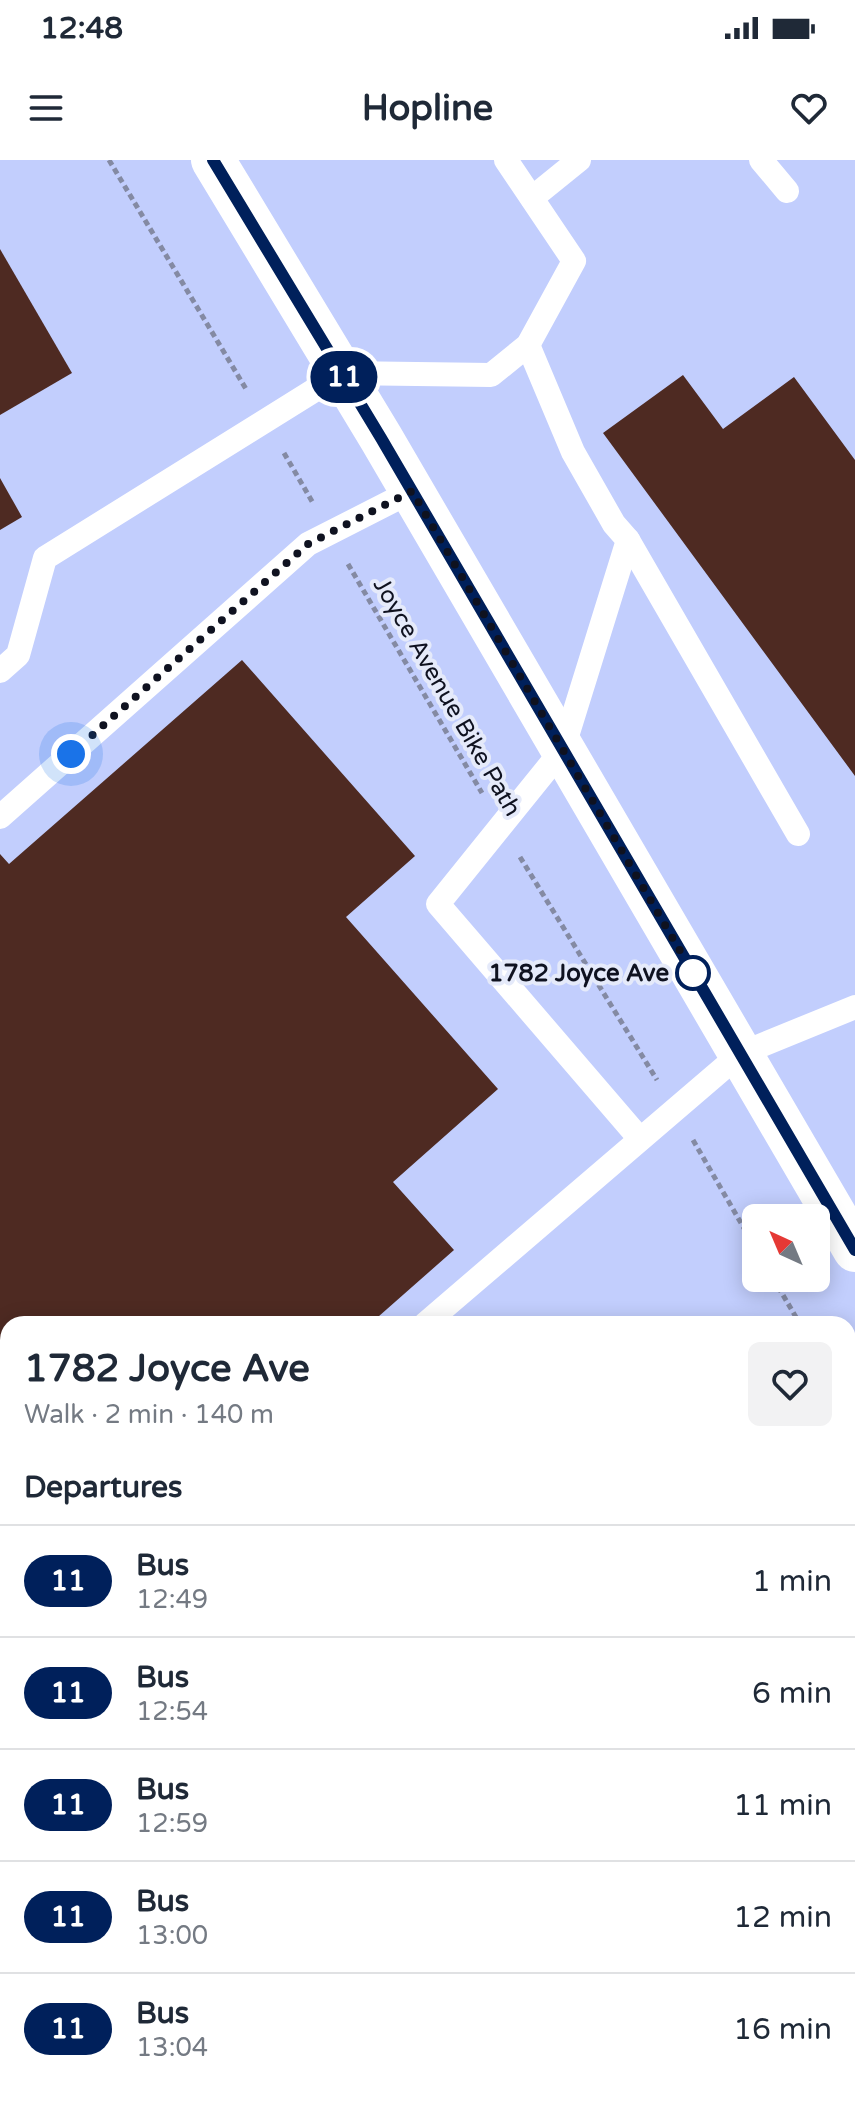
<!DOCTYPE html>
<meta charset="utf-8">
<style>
:root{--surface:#fff;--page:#f2f2f3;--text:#1f2937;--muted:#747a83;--line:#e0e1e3}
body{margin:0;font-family:"Varela Round",sans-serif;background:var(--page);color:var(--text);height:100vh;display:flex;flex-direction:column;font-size:30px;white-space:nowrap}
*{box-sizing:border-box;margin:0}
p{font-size:26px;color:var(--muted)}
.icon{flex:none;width:44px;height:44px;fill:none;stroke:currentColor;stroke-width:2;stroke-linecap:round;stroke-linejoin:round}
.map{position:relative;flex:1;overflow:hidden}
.drawer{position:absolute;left:0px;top:1156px;width:856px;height:786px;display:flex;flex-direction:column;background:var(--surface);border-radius:24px 24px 0 0;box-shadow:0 4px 20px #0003}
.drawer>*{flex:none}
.badge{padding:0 16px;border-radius:26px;font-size:28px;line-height:52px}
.needle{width:52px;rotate:316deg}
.fabs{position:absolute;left:742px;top:1044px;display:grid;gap:16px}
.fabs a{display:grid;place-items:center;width:88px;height:88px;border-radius:12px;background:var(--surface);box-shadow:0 4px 20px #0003;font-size:40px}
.you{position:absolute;width:40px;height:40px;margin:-20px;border:6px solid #fff;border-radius:50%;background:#1a73e8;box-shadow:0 0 0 12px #1a73e833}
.map>.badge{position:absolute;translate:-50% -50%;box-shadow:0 0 0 4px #fff}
h2{padding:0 24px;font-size:30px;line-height:72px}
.round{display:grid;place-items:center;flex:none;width:84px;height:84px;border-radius:12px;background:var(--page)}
.headline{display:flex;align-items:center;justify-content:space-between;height:136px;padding:0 24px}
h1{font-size:38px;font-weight:700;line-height:60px}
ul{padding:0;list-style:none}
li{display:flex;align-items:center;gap:24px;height:112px;padding:0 24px;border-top:2px solid var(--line)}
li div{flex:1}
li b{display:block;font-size:30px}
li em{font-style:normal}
li .badge{min-width:88px;font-weight:700;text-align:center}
.status{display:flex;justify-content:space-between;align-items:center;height:56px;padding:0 40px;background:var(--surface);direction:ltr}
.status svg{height:22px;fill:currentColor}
header{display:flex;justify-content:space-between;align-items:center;height:104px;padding:0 24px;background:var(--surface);font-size:36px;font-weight:700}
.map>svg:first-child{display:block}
.built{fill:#c2cefd;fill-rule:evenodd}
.green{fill:#f6a9e7}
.building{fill:#4e2a22}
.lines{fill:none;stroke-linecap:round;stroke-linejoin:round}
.path{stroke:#848aa3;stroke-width:5;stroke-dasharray:6 4;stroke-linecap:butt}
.lane{stroke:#fff;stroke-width:24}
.secondary{stroke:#fff;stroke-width:44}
.line-casing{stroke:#fff;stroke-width:18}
.line{stroke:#00205b;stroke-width:12}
.walk{stroke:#0f1220;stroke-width:8;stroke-dasharray:0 14.4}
.stop-dot{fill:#fff;stroke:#00205b;stroke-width:4}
.labels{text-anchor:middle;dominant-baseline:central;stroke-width:8;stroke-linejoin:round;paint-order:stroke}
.street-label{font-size:24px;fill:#0f1220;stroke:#e5eafa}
.stop-label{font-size:24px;font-weight:bold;fill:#0f1220;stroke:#e5eafa;text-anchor:end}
</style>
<div class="status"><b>12:48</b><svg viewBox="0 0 49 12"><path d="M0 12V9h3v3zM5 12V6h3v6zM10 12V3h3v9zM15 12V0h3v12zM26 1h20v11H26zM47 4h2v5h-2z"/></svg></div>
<header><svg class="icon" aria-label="menu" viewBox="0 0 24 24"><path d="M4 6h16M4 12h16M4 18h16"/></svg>Hopline<svg class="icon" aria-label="heart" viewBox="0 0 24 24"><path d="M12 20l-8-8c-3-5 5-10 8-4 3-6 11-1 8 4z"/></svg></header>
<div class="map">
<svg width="855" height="1941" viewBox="0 0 855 1941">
<rect width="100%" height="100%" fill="#d3dcfc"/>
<path class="built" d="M 0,0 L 855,0 L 855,1350 L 848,1356 L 848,1164 L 8,1164 L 8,1603 L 0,1610 ZM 756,1058 L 816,1058 L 816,1118 L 756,1118 Z"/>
<path class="green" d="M 855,1350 L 855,1941 L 0,1941 L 0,1610 L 8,1603 L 8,1934 L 848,1934 L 848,1356 Z"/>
<g class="building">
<path d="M 0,89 L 72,213 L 0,255 Z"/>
<path d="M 683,215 L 723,269 L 794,217 L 855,300 L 855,616 L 603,273 Z"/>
<path d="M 0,318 L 22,357 L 0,370 Z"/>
<path d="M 242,500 L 415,696 L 346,757 L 498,929 L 393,1022 L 454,1090 L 370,1164 L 297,1164 L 296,1162 L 294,1164 L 8,1164 L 8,1413 L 0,1420 L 0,694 L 9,704 Z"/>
</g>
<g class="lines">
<g class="path">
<path d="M 109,0 L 246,229"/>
<path d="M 284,293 L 313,343"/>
<path d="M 348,404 L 482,633"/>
<path d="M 520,697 L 657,920"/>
<path d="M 693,980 L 756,1089"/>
<path d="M 773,1118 L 800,1164"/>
<path d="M 848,1247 L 855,1259"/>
<path d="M 848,1483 L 855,1481"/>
<path d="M 0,1745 L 8,1738"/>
<path d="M 547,1934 L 557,1941"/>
</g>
<g class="lane">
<path d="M 761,0 L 787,31"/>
<path d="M 532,38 L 579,0"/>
<path d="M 528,185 L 573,292 L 614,364 L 628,380 L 563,589 L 438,744 L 640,979"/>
<path d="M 628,380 L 798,674"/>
<path d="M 0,511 L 18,495 L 45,398 L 342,213 L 491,215 L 528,185 L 574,101 L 506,0"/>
<path d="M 0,657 L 308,384 L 412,331"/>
<path d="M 425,1164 L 740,894 L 855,847"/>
<path d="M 0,1529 L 8,1522"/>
</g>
<path class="secondary" d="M 213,0 L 381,278 L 855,1090"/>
</g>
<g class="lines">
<defs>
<path id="line" d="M 213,0 L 381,278 L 855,1090"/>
</defs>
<use href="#line" class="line-casing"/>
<use href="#line" class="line"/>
<path class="walk" d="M 71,594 L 308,384 L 412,331 L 693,813"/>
</g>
<circle class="stop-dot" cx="693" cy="813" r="16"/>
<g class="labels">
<g class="street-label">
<text transform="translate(447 537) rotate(60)">Joyce Avenue Bike Path</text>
</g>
<g class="stop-label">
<text x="669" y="813">1782 Joyce Ave</text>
</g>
</g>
</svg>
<div class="fabs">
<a><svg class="needle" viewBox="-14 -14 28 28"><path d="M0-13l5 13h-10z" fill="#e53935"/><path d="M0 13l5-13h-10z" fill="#747a83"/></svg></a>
</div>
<div class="you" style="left:71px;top:594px"></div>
<b class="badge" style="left:344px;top:217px;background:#00205b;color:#fff">11</b>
<section class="drawer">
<div class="headline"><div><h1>1782 Joyce Ave</h1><p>Walk · 2 min · 140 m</p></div><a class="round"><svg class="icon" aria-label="heart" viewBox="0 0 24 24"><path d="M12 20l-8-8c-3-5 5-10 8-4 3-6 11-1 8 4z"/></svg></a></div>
<h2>Departures</h2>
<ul>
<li><span class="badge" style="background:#00205b;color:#fff">11</span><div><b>Bus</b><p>12:49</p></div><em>1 min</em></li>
<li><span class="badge" style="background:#00205b;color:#fff">11</span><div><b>Bus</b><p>12:54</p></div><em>6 min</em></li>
<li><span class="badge" style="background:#00205b;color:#fff">11</span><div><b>Bus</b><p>12:59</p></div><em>11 min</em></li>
<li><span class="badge" style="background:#00205b;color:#fff">11</span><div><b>Bus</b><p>13:00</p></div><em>12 min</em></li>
<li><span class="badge" style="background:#00205b;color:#fff">11</span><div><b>Bus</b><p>13:04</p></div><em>16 min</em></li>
</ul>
</section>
</div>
